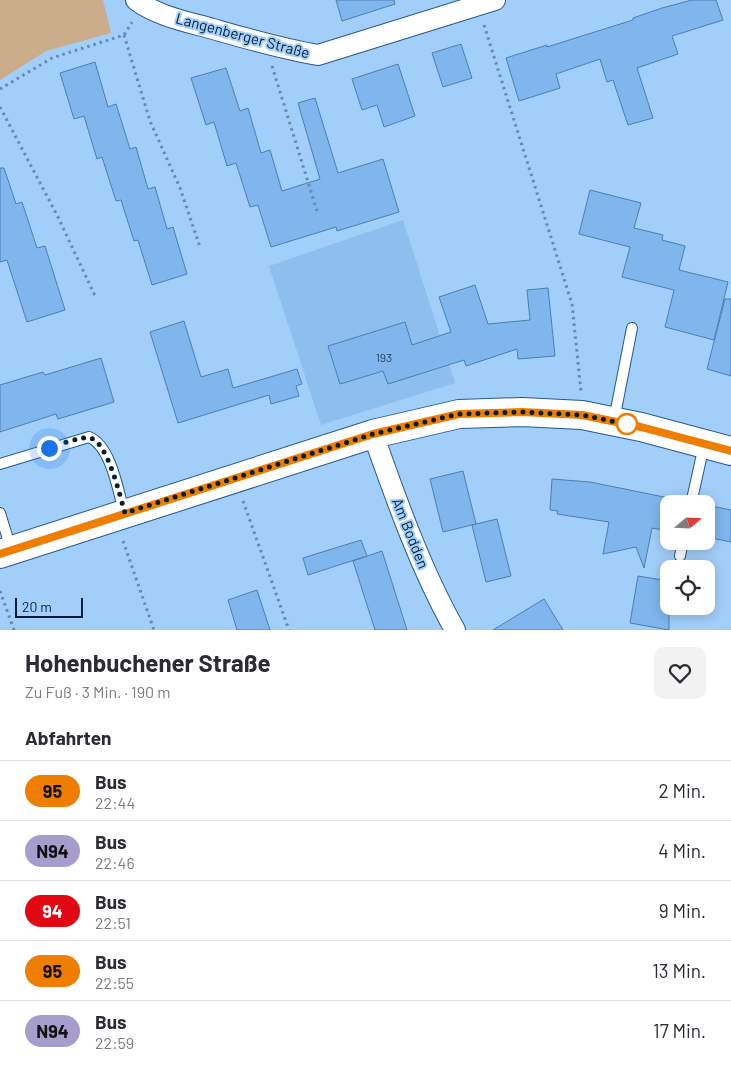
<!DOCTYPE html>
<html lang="de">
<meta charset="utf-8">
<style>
:root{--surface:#fff;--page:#f2f2f3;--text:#2b2b33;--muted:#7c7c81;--line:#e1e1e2}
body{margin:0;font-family:Barlow,sans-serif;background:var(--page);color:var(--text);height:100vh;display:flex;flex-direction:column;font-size:19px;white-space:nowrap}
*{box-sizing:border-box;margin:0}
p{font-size:16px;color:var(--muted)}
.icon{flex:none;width:28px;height:28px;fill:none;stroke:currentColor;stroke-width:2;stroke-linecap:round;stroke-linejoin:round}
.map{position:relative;height:630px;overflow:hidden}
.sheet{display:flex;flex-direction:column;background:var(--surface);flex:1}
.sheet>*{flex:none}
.badge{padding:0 10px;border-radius:16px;font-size:18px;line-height:32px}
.needle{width:32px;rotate:71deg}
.tools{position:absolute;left:660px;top:495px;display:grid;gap:10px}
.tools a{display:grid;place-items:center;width:55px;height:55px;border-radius:10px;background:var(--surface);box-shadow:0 2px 12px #0003;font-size:25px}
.scale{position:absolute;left:15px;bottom:12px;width:68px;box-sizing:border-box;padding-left:5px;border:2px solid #071e32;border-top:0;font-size:14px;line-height:18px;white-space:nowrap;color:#071e32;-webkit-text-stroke:4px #a2cefa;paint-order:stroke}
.you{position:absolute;width:25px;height:25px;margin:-12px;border:4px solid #fff;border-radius:50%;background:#1a73e8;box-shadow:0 0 0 8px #1a73e833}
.map>.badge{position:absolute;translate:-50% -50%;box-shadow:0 0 0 2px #fff}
h2{padding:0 25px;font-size:19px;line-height:45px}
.round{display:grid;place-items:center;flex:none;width:52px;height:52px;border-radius:10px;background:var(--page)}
.head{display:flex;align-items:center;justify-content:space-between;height:85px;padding:0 25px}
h1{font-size:24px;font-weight:700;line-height:38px}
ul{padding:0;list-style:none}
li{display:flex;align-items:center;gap:15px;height:60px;padding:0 25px;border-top:1px solid var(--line)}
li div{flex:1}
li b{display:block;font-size:19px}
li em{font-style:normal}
li .badge{min-width:55px;font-weight:700;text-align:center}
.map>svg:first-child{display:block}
.built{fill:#8ebeed}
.green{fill:#cbad8b}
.building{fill:#7fb6ed;stroke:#4a7fb3}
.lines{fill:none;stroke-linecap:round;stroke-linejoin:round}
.service-casing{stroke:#255a8b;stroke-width:12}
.minor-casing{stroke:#255a8b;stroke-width:22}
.secondary-casing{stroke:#255a8b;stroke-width:30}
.path{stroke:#668aad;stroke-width:3;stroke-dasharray:2.5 4;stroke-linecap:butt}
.service{stroke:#fff;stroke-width:10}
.minor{stroke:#fff;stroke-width:20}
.secondary{stroke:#fff;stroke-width:28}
.line-casing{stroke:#fff;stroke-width:11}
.line{stroke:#ef7d00;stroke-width:8}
.walk{stroke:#071e32;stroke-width:5;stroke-dasharray:0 9}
.stop-dot{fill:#fff;stroke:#ef7d00;stroke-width:2.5}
.labels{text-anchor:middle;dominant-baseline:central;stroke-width:4;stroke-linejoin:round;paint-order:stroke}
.number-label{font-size:12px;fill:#254461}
.street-label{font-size:15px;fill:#071e32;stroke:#a2cefa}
</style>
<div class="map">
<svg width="731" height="630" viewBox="0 0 731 630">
<rect width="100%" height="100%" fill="#a2cefa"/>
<path class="built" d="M 403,220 L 455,383 L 321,425 L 269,266 Z"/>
<path class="green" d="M 0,0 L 103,0 L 111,33 L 46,51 L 0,80 Z"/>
<g class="building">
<path d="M 336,0 L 394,0 L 395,4 L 342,21 Z"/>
<path d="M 692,0 L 716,0 L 723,20 L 672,36 L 678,54 L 637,68 L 653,118 L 628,125 L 613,80 L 607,82 L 600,59 L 556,74 L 560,88 L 519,101 L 506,58 L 547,45 L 547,47 L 633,20 L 633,18 L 662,8 Z"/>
<path d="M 461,44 L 472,78 L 443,87 L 432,53 Z"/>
<path d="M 95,62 L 108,107 L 116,104 L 130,149 L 136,147 L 148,189 L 155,187 L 167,229 L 173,227 L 187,274 L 152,285 L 138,240 L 134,241 L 121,200 L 116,201 L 102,157 L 97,159 L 84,116 L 74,119 L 60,73 Z"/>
<path d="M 398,64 L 415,116 L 384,127 L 377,105 L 362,110 L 352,79 Z"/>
<path d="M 226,68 L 240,111 L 248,108 L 261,153 L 270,150 L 282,191 L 320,179 L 298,103 L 315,98 L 338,173 L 383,159 L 399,212 L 337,231 L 336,227 L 271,247 L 258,205 L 250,207 L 236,163 L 227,166 L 214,122 L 206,125 L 191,78 Z"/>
<path d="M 0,168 L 4,168 L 16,204 L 22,202 L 37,248 L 45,246 L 65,310 L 27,322 L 7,260 L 0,262 Z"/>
<path d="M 590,190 L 641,203 L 634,228 L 663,235 L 662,240 L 685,246 L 679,270 L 728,282 L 714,340 L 665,327 L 674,290 L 622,277 L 630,247 L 579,234 Z"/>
<path d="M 475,285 L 488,324 L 530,320 L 527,290 L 548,288 L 555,356 L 518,359 L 517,349 L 466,366 L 464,360 L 388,384 L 383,371 L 340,384 L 328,346 L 405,322 L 412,345 L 451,332 L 439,297 Z"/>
<path d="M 725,299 L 731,299 L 731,376 L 707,369 Z"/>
<path d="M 184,321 L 201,377 L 228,369 L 233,388 L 297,369 L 302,384 L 296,386 L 299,396 L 271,404 L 269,395 L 178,423 L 150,332 Z"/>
<path d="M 101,358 L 114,402 L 58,419 L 56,414 L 0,432 L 0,385 L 43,372 L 45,375 Z"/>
<path d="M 463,471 L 476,524 L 443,532 L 430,479 Z"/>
<path d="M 552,479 L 590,482 L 669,498 L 669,531 L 652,528 L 644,568 L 636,547 L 603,554 L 609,522 L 557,514 L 558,511 L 550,510 Z"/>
<path d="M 706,505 L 731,510 L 731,542 L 706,537 Z"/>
<path d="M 497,519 L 511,576 L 486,582 L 472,525 Z"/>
<path d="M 361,540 L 367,556 L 308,575 L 303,558 Z"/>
<path d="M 382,551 L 407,630 L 375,630 L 353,561 Z"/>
<path d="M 638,576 L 669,581 L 669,630 L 630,623 Z"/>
<path d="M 257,590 L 270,630 L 237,630 L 228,600 Z"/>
<path d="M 544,599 L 563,630 L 493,630 Z"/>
</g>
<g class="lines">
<defs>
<g id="service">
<path d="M 614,420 L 632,328"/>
<path d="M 0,464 L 89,437 C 111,446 118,490 124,512"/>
<path d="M 691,504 L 704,445"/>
<path d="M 0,513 L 11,549"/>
<path d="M 680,556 L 683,541"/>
</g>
<g id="minor">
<path d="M 136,0 C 157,16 188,22 213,29 C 248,39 282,49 318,55 L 495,0"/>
<path d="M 373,434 C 396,499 421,570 455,630"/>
</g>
<path id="secondary" d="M 0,554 L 373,434 L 459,414 L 522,412 L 582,415 L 641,427 L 731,451"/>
</defs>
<use href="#service" class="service-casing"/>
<use href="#minor" class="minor-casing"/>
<use href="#secondary" class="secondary-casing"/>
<g class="path">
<path d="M 484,25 L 572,304 L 581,392"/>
<path d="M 124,35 L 150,121 L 180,188 L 200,247"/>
<path d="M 272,66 L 317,211"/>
<path d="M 0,89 L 52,58 L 124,35 L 132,22"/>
<path d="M 0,107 L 58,217 L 96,298"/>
<path d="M 243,501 L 289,630"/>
<path d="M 123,541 L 154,630"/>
<path d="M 0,591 L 14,630"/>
</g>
<use href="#service" class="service"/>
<use href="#minor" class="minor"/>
<use href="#secondary" class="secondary"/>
</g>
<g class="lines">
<defs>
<path id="line" d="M 0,554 L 373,434 L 459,414 L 522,412 L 582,415 L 641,427 L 731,451"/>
</defs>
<use href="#line" class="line-casing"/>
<use href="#line" class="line"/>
<path class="walk" d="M 49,448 C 58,445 81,436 90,438 C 108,442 120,497 125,513 L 373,434 L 459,414 L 522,412 L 582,415 L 631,425 L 627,424"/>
</g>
<circle class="stop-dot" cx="627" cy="424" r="10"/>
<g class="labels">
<g class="number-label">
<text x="384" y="357">193</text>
</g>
<g class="street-label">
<text transform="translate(243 35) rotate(15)">Langenberger Straße</text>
<text transform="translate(411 533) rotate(68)">Am Bodden</text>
</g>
</g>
</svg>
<div class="tools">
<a><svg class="needle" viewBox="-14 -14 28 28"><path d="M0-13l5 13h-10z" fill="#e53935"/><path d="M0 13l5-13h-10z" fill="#7c7c81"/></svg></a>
<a><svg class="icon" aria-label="locate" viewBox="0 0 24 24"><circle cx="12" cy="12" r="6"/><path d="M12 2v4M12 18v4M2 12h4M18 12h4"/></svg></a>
</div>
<div class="scale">20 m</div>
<div class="you" style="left:49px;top:448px"></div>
</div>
<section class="sheet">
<div class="head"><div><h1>Hohenbuchener Straße</h1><p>Zu Fuß · 3 Min. · 190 m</p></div><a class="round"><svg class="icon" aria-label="heart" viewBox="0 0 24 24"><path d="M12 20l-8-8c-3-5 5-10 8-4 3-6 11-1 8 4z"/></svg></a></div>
<h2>Abfahrten</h2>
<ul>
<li><span class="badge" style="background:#ef7d00;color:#111">95</span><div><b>Bus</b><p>22:44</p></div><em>2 Min.</em></li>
<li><span class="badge" style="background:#a69dcd;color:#111">N94</span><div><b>Bus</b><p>22:46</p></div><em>4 Min.</em></li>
<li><span class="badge" style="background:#e30613;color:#fff">94</span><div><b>Bus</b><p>22:51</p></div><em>9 Min.</em></li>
<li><span class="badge" style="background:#ef7d00;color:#111">95</span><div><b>Bus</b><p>22:55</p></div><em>13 Min.</em></li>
<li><span class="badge" style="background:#a69dcd;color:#111">N94</span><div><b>Bus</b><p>22:59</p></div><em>17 Min.</em></li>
</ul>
</section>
